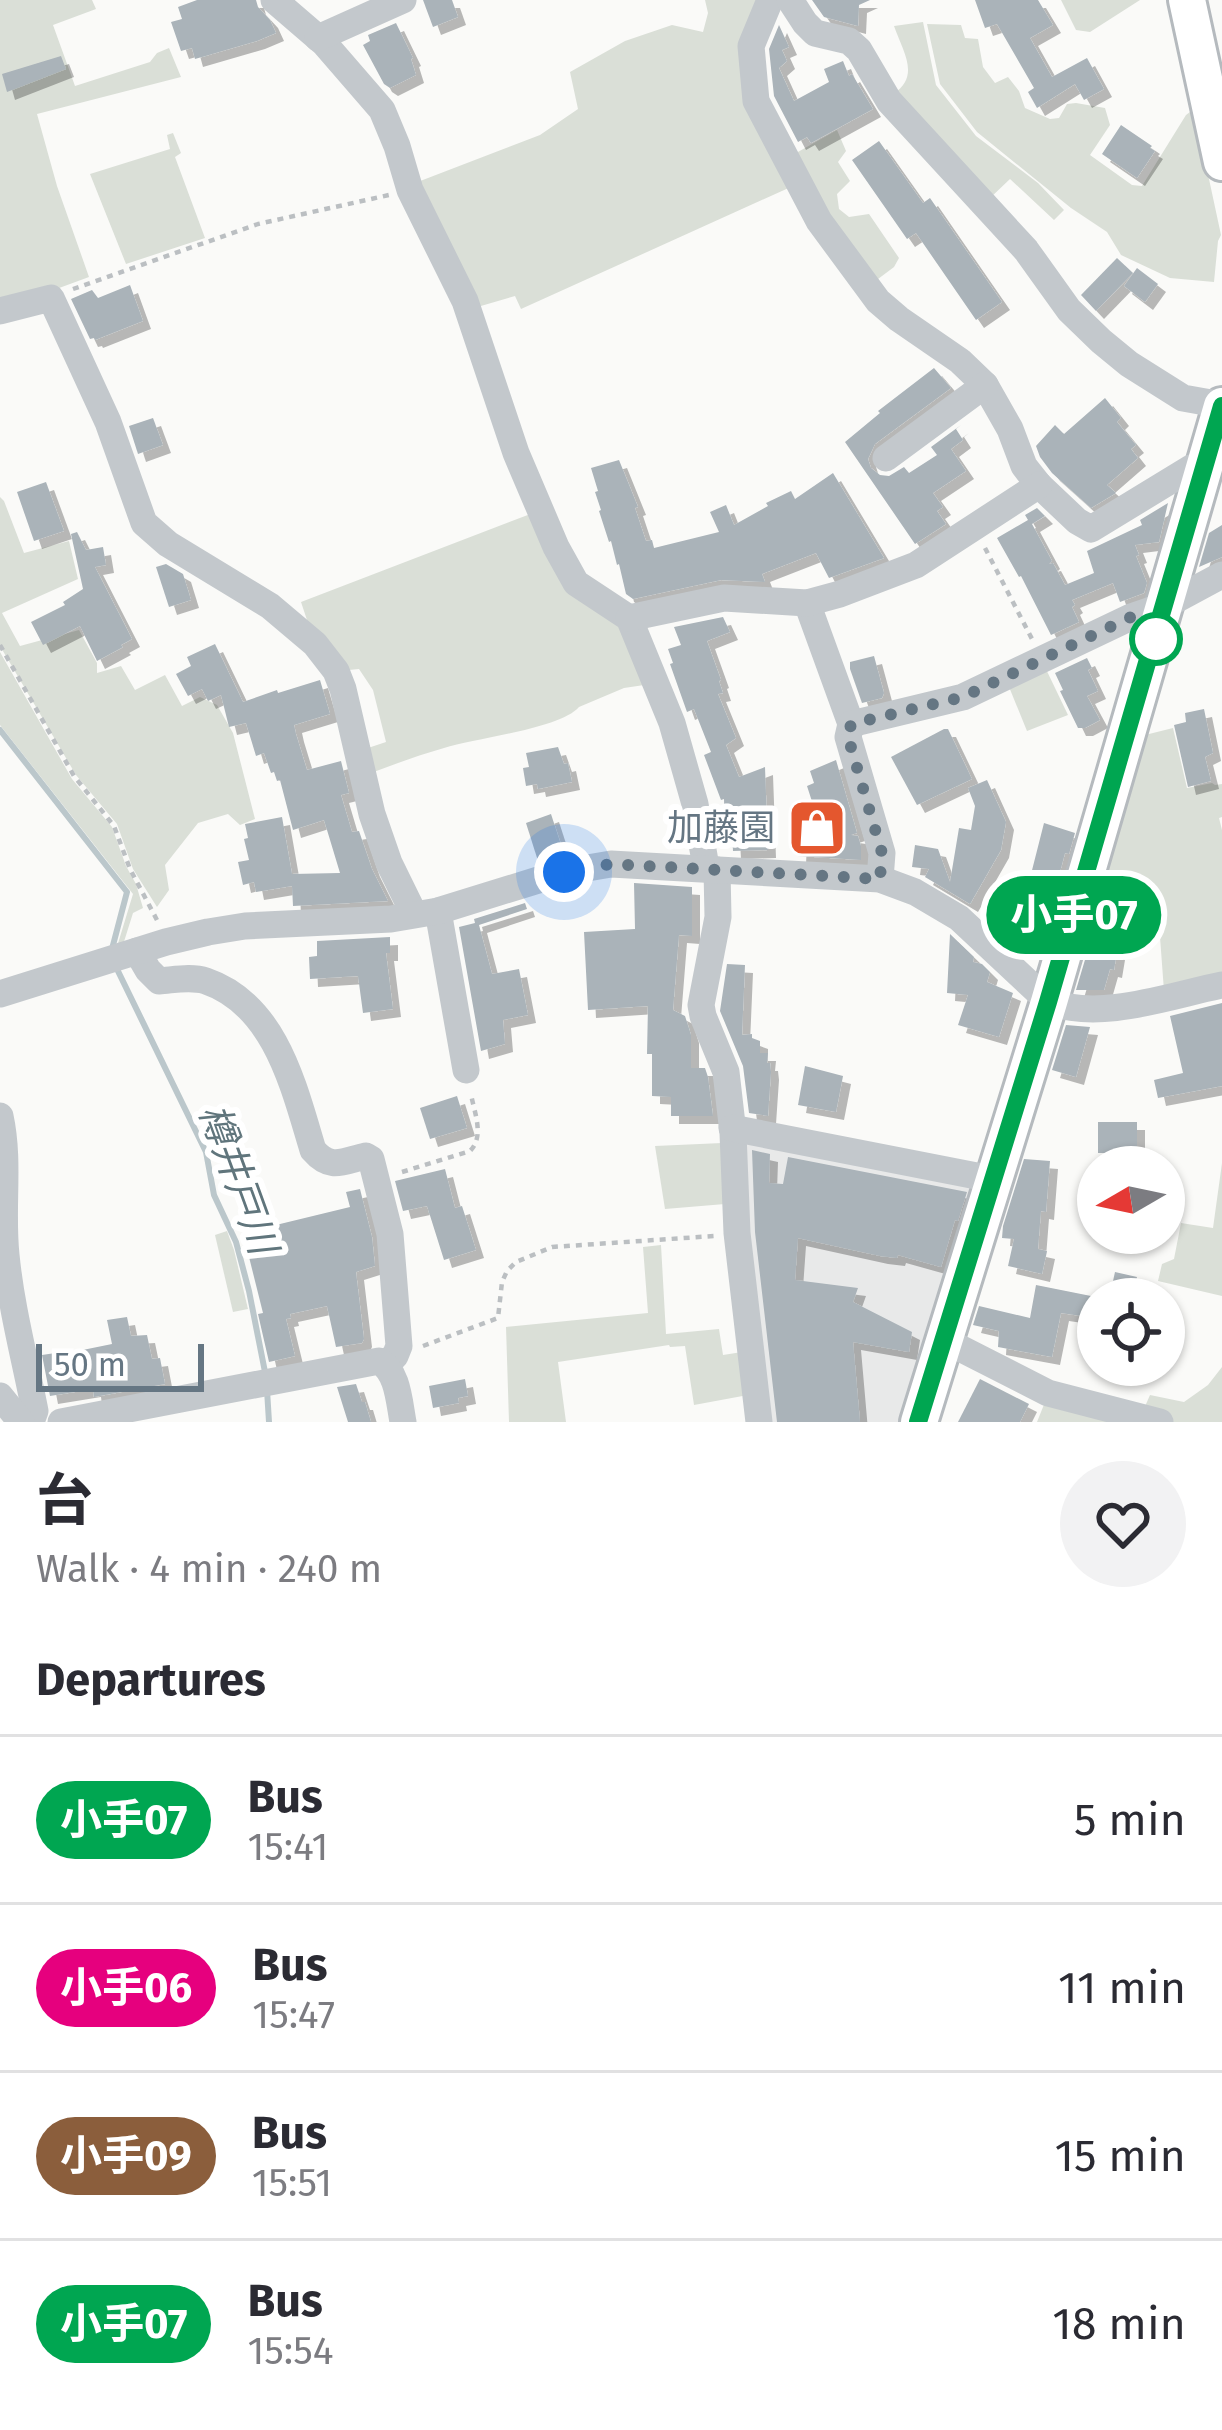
<!DOCTYPE html>
<meta charset="utf-8">
<style>
:root{--surface:#fff;--page:#f2f2f3;--text:#2b2b33;--muted:#7c7c81;--line:#e1e1e2}
body{margin:0;font-family:"Fira Sans","Noto Sans JP",sans-serif;background:var(--page);color:var(--text);height:100vh;display:flex;flex-direction:column;font-size:45px;white-space:nowrap}
*{box-sizing:border-box;margin:0}
p{font-size:39px;color:var(--muted)}
.icon{flex:none;width:66px;height:66px;fill:none;stroke:currentColor;stroke-width:2;stroke-linecap:round;stroke-linejoin:round}
.map{position:relative;height:1422px;overflow:hidden}
.sheet{display:flex;flex-direction:column;background:var(--surface);flex:1}
.sheet>*{flex:none}
.badge{padding:0 24px;border-radius:39px;font-size:42px;line-height:78px}
.needle{width:78px;rotate:261deg}
.tools{position:absolute;left:1077px;top:1146px;display:grid;gap:24px}
.tools a{display:grid;place-items:center;width:108px;height:108px;border-radius:50%;background:var(--surface);box-shadow:0 3px 9px #0004;font-size:60px}
.scale{position:absolute;left:36px;bottom:30px;width:168px;box-sizing:border-box;padding-left:12px;border:6px solid #657683;border-top:0;font-size:33px;line-height:42px;white-space:nowrap;color:#657683;-webkit-text-stroke:9px #fff;paint-order:stroke}
.you{position:absolute;width:60px;height:60px;margin:-30px;border:9px solid #fff;border-radius:50%;background:#1a73e8;box-shadow:0 0 0 18px #1a73e833}
.map>.badge{position:absolute;translate:-50% -50%;box-shadow:0 0 0 6px #fff}
h2{padding:0 36px;font-size:45px;line-height:108px}
.round{display:grid;place-items:center;flex:none;width:126px;height:126px;border-radius:63px;background:var(--page)}
.summary{display:flex;align-items:center;justify-content:space-between;height:204px;padding:0 36px}
h1{font-size:57px;font-weight:700;line-height:90px}
ul{padding:0;list-style:none}
li{display:flex;align-items:center;gap:36px;height:168px;padding:0 36px;border-top:3px solid var(--line)}
li div{flex:1}
li b{display:block;font-size:45px}
li em{font-style:normal}
li .badge{min-width:132px;font-weight:700;text-align:center}
.map>svg:first-child{display:block}
.built{fill:#e8e9e9}
.green{fill:#dadfd7}
.lines{fill:none;stroke-linecap:round;stroke-linejoin:round}
.stream{stroke:#bbc7cb;stroke-width:6}
.building{fill:#aab3b9;filter:url(#shadow)}
.major-casing{stroke:#b5babe;stroke-width:42}
.path{stroke:#bbbfc2;stroke-width:4.5;stroke-dasharray:6 6;stroke-linecap:butt}
.minor{stroke:#c3c8cc;stroke-width:27}
.major{stroke:#fff;stroke-width:36}
.line-casing{stroke:#fff;stroke-width:27}
.line{stroke:#00a651;stroke-width:18}
.walk{stroke:#657683;stroke-width:12;stroke-dasharray:0 21.6}
.stop-dot{fill:#fff;stroke:#00a651;stroke-width:6}
.labels{text-anchor:middle;dominant-baseline:central;stroke-width:12;stroke-linejoin:round;paint-order:stroke}
.poi-label{font-size:36px;fill:#657683;stroke:#fff;text-anchor:end}
.water-label{font-size:39px;font-style:italic;fill:#60757c;stroke:#fff}
</style>
<div class="map">
<svg width="1222" height="1422" viewBox="0 0 1222 1422">
<defs>
<filter id="shadow"><feDropShadow dx="8" dy="8" stdDeviation="0" flood-color="#0004"/></filter>
</defs>
<rect width="100%" height="100%" fill="#fafaf8"/>
<path class="built" d="M 742,1133 L 975,1187 L 903,1422 L 764,1422 Z"/>
<g class="green">
<path d="M 0,0 L 92,0 L 96,9 L 53,25 L 75,86 L 150,62 L 157,53 L 169,48 L 181,77 L 37,114 L 57,186 L 89,277 L 51,291 L 0,304 Z"/>
<path d="M 705,0 L 762,0 L 746,53 L 793,186 L 521,309 L 515,296 L 474,308 L 415,183 L 540,135 L 578,109 L 570,72 L 625,41 L 672,25 L 703,32 L 708,13 Z"/>
<path d="M 1061,0 L 1140,0 L 1090,32 L 1076,30 Z"/>
<path d="M 923,22 L 936,85 L 976,136 L 1038,183 L 1064,210 L 1054,220 L 1010,179 L 989,199 L 893,94 C 921,76 903,52 894,26 Z"/>
<path d="M 927,24 L 961,25 L 965,38 L 978,39 L 983,67 L 995,83 L 1008,77 L 1019,91 L 1025,108 L 1050,119 L 1059,118 L 1067,104 L 1076,103 L 1105,108 L 1110,125 L 1090,155 L 1132,185 L 1142,186 L 1186,115 L 1194,109 L 1221,235 L 1218,241 L 1214,282 L 1170,278 L 1121,255 L 1107,232 L 1071,208 L 977,132 L 940,84 Z"/>
<path d="M 837,130 L 846,151 L 838,162 L 850,181 L 837,194 L 839,209 L 849,217 L 869,214 L 899,258 L 894,267 L 870,285 L 789,157 Z"/>
<path d="M 173,133 L 181,153 L 175,157 L 205,238 L 126,264 L 90,174 L 170,149 L 167,135 Z"/>
<path d="M 0,497 L 4,501 L 24,553 L 69,541 L 78,579 L 2,613 L 20,646 L 79,630 L 97,663 L 97,673 L 121,666 L 135,690 L 165,675 L 182,706 L 200,697 L 217,705 L 233,733 L 255,819 L 240,825 L 228,814 L 198,823 L 165,865 L 169,890 L 157,907 L 133,869 L 117,824 L 76,775 L 0,646 Z"/>
<path d="M 533,513 L 622,621 L 651,684 L 624,688 L 579,707 C 560,729 475,738 444,748 C 419,755 395,764 371,773 L 365,749 L 386,742 L 373,690 L 359,669 L 349,670 L 309,626 L 301,602 Z"/>
<path d="M 0,652 L 72,779 L 112,827 L 126,866 L 136,884 L 143,908 L 133,913 L 122,948 L 116,950 L 133,894 L 0,725 Z"/>
<path d="M 1044,665 L 1068,715 L 1027,731 L 1007,682 Z"/>
<path d="M 1173,728 L 1187,788 L 1212,783 L 1215,785 L 1222,784 L 1222,817 L 1219,818 L 1222,830 L 1222,977 L 1164,991 L 1160,937 L 1141,880 L 1094,884 L 1145,735 Z"/>
<path d="M 722,1143 L 725,1204 L 665,1209 L 655,1146 Z"/>
<path d="M 1222,1163 L 1222,1296 L 1158,1281 L 1162,1264 L 1174,1259 L 1181,1223 L 1213,1228 Z"/>
<path d="M 227,1231 L 234,1250 L 248,1309 L 233,1312 L 215,1235 Z"/>
<path d="M 661,1245 L 666,1334 L 719,1329 L 723,1355 L 742,1352 L 748,1395 L 694,1405 L 685,1346 L 670,1347 L 669,1345 L 558,1362 L 566,1422 L 509,1422 L 506,1327 L 648,1313 L 643,1247 Z"/>
<path d="M 1222,1367 L 1222,1422 L 1037,1422 L 1047,1397 L 1143,1411 L 1150,1395 L 1184,1402 L 1208,1385 Z"/>
</g>
<g class="lines">
<g class="stream">
<path d="M 0,730 L 127,892 L 112,949"/>
<path d="M 116,967 L 206,1152 L 214,1195 L 236,1242 L 249,1291 L 266,1377"/>
<path d="M 267,1390 L 269,1422"/>
</g>
</g>
<g class="building">
<path d="M 197,0 L 256,0 L 258,7 L 270,20 L 276,33 L 257,41 L 195,59 L 192,48 L 181,51 L 171,22 L 182,19 L 178,7 Z"/>
<path d="M 423,0 L 452,0 L 458,17 L 433,27 Z"/>
<path d="M 812,0 L 870,0 L 859,5 L 858,26 L 824,17 Z"/>
<path d="M 975,0 L 1038,0 L 1053,25 L 1030,38 L 1052,77 L 1087,58 L 1104,89 L 1084,100 L 1075,84 L 1037,108 L 1028,92 L 1034,88 L 997,24 L 985,28 Z"/>
<path d="M 396,23 L 413,58 L 411,59 L 416,75 L 390,88 L 384,84 L 363,45 L 370,41 L 368,35 Z"/>
<path d="M 779,25 L 789,47 L 782,50 L 787,61 L 779,68 L 794,101 L 829,82 L 824,69 L 843,61 L 849,76 L 852,74 L 873,109 L 811,143 L 807,137 L 798,142 L 774,96 L 769,49 Z"/>
<path d="M 61,56 L 66,69 L 7,92 L 2,74 Z"/>
<path d="M 1121,125 L 1152,146 L 1150,148 L 1155,151 L 1137,178 L 1102,154 Z"/>
<path d="M 879,141 L 923,203 L 930,198 L 1002,302 L 976,320 L 916,233 L 907,239 L 852,160 Z"/>
<path d="M 1117,258 L 1133,273 L 1096,311 L 1081,295 Z"/>
<path d="M 1137,268 L 1158,284 L 1145,302 L 1124,286 Z"/>
<path d="M 130,285 L 143,321 L 95,340 L 94,338 L 90,339 L 71,299 L 92,290 L 98,298 Z"/>
<path d="M 934,368 L 951,388 L 875,444 L 868,459 L 871,468 L 880,475 L 889,476 L 904,467 L 909,473 L 937,455 L 931,447 L 961,425 L 956,429 L 963,440 L 951,449 L 966,471 L 933,493 L 943,507 L 937,511 L 946,524 L 915,544 L 845,442 L 880,413 L 878,411 Z"/>
<path d="M 1105,398 L 1121,418 L 1117,422 L 1136,445 L 1131,449 L 1138,458 L 1107,485 L 1116,493 L 1091,508 L 1052,473 L 1040,457 L 1036,446 L 1055,425 L 1064,434 Z"/>
<path d="M 153,418 L 163,445 L 138,454 L 129,426 Z"/>
<path d="M 619,460 L 638,507 L 635,508 L 646,541 L 652,540 L 654,548 L 719,532 L 710,512 L 726,505 L 734,525 L 768,506 L 766,503 L 791,491 L 795,499 L 833,473 L 884,558 L 829,578 L 816,553 L 762,574 L 765,582 L 721,580 L 633,599 L 626,594 L 619,564 L 617,565 L 611,541 L 609,542 L 599,511 L 601,510 L 595,492 L 598,491 L 591,468 Z"/>
<path d="M 46,482 L 64,531 L 34,541 L 17,492 Z"/>
<path d="M 1168,503 L 1159,542 L 1135,545 L 1139,555 L 1136,556 L 1147,583 L 1144,593 L 1120,602 L 1113,583 L 1072,600 L 1075,605 L 1072,607 L 1079,622 L 1051,635 L 1021,576 L 1019,577 L 997,538 L 1028,520 L 1025,515 L 1037,508 L 1045,516 L 1032,524 L 1052,561 L 1049,564 L 1053,563 L 1065,585 L 1094,573 L 1087,551 L 1142,525 L 1140,520 Z"/>
<path d="M 1222,525 L 1222,557 L 1199,567 L 1209,533 Z"/>
<path d="M 77,532 L 86,550 L 103,547 L 106,565 L 95,567 L 132,639 L 121,645 L 123,647 L 97,661 L 80,626 L 43,645 L 31,622 L 65,605 L 63,602 L 83,589 L 71,534 Z"/>
<path d="M 166,564 L 183,574 L 191,600 L 169,607 L 156,567 Z"/>
<path d="M 723,617 L 730,632 L 707,641 L 721,680 L 719,681 L 723,693 L 718,694 L 736,738 L 726,745 L 739,777 L 765,767 L 768,850 L 733,851 L 732,833 L 725,834 L 724,799 L 721,800 L 704,755 L 711,752 L 694,709 L 687,712 L 670,664 L 673,663 L 668,649 L 681,645 L 674,627 Z"/>
<path d="M 215,644 L 243,702 L 277,690 L 278,693 L 320,680 L 330,714 L 294,725 L 296,734 L 307,770 L 341,761 L 349,793 L 341,795 L 352,832 L 359,831 L 372,869 L 388,901 L 293,906 L 292,886 L 256,892 L 254,882 L 243,885 L 238,862 L 249,860 L 244,839 L 248,838 L 245,824 L 282,817 L 292,874 L 340,873 L 324,820 L 293,830 L 280,780 L 277,781 L 274,772 L 271,773 L 264,753 L 256,756 L 246,723 L 229,727 L 221,695 L 208,701 L 202,689 L 188,696 L 176,674 L 191,666 L 187,657 Z"/>
<path d="M 874,656 L 884,693 L 882,698 L 862,703 L 850,669 L 850,662 Z"/>
<path d="M 1087,658 L 1092,668 L 1088,670 L 1098,691 L 1087,696 L 1100,720 L 1085,728 L 1078,728 L 1060,691 L 1063,690 L 1055,673 Z"/>
<path d="M 1204,709 L 1213,753 L 1205,757 L 1211,781 L 1188,787 L 1174,725 L 1186,722 L 1185,713 Z"/>
<path d="M 944,729 L 948,729 L 972,779 L 917,805 L 891,757 Z"/>
<path d="M 558,747 L 564,764 L 568,763 L 572,782 L 538,789 L 537,784 L 526,786 L 523,768 L 529,767 L 526,753 Z"/>
<path d="M 836,760 L 857,833 L 851,835 L 858,836 L 861,846 L 861,860 L 798,856 L 800,816 L 817,817 L 807,786 L 814,783 L 810,771 Z"/>
<path d="M 987,780 L 1006,822 L 1001,850 L 970,904 L 925,877 L 929,869 L 912,867 L 915,845 L 938,849 L 950,882 L 959,828 L 971,830 L 975,806 L 968,788 Z"/>
<path d="M 551,814 L 564,854 L 538,861 L 526,823 Z"/>
<path d="M 1044,823 L 1075,833 L 1069,854 L 1065,853 L 1055,891 L 1058,891 L 1040,951 L 1017,940 L 1024,921 L 1005,914 L 1014,884 L 1028,886 Z"/>
<path d="M 634,883 L 692,887 L 692,936 L 679,935 L 673,1010 L 685,1016 L 691,1035 L 691,1068 L 705,1068 L 708,1077 L 713,1116 L 671,1116 L 671,1097 L 652,1096 L 652,1054 L 647,1054 L 648,1006 L 588,1010 L 584,932 L 635,929 Z"/>
<path d="M 1105,889 L 1130,890 L 1126,909 L 1103,909 Z"/>
<path d="M 525,903 L 527,909 L 479,925 L 492,974 L 519,969 L 528,1015 L 503,1020 L 505,1044 L 481,1051 L 459,927 L 475,923 L 474,919 Z"/>
<path d="M 950,934 L 974,957 L 973,962 L 982,964 L 990,972 L 987,982 L 1013,993 L 999,1037 L 958,1025 L 968,995 L 947,993 Z"/>
<path d="M 390,937 L 390,953 L 386,953 L 393,1009 L 363,1013 L 358,976 L 310,979 L 309,957 L 317,956 L 317,941 Z"/>
<path d="M 1090,943 L 1117,952 L 1114,970 L 1110,969 L 1104,990 L 1076,990 Z"/>
<path d="M 727,964 L 745,965 L 742,1035 L 752,1034 L 752,1038 L 760,1041 L 760,1053 L 768,1053 L 767,1063 L 770,1063 L 771,1072 L 768,1116 L 749,1113 L 743,1066 L 720,1011 Z"/>
<path d="M 1222,1003 L 1222,1086 L 1158,1098 L 1154,1080 L 1183,1073 L 1170,1016 Z"/>
<path d="M 1066,1025 L 1090,1027 L 1076,1077 L 1052,1070 Z"/>
<path d="M 805,1066 L 843,1076 L 836,1112 L 798,1105 Z"/>
<path d="M 457,1096 L 467,1128 L 430,1139 L 420,1108 Z"/>
<rect x="1098" y="1122" width="39" height="31"/>
<path d="M 752,1150 L 770,1154 L 769,1183 L 783,1184 L 788,1157 L 967,1192 L 958,1221 L 955,1220 L 941,1267 L 898,1255 L 897,1258 L 880,1256 L 798,1238 L 795,1280 L 858,1288 L 853,1302 L 912,1332 L 909,1352 L 853,1342 L 860,1422 L 777,1422 L 755,1232 Z"/>
<path d="M 1024,1159 L 1050,1161 L 1046,1212 L 1041,1211 L 1038,1249 L 1047,1251 L 1042,1274 L 1008,1266 L 1014,1239 L 1002,1238 L 1003,1226 Z"/>
<path d="M 445,1169 L 455,1208 L 462,1206 L 476,1250 L 444,1260 L 427,1206 L 403,1211 L 395,1181 Z"/>
<path d="M 360,1189 L 372,1237 L 375,1266 L 356,1272 L 364,1339 L 362,1343 L 336,1347 L 327,1306 L 290,1314 L 291,1318 L 286,1319 L 295,1356 L 269,1362 L 258,1314 L 263,1313 L 243,1233 L 350,1207 L 346,1192 Z"/>
<path d="M 1115,1272 L 1137,1277 L 1132,1299 L 1109,1299 Z"/>
<path d="M 1036,1285 L 1096,1297 L 1094,1313 L 1088,1313 L 1088,1317 L 1061,1313 L 1052,1357 L 998,1347 L 999,1331 L 973,1325 L 979,1306 L 1030,1318 Z"/>
<path d="M 127,1317 L 131,1336 L 147,1335 L 152,1359 L 160,1358 L 165,1384 L 94,1397 L 93,1389 L 50,1396 L 42,1355 L 62,1352 L 63,1354 L 112,1344 L 107,1320 Z"/>
<path d="M 465,1379 L 468,1396 L 458,1398 L 459,1403 L 433,1408 L 429,1386 Z"/>
<path d="M 980,1379 L 1029,1404 L 1020,1422 L 958,1422 Z"/>
<path d="M 356,1384 L 362,1402 L 365,1402 L 371,1422 L 348,1422 L 337,1387 Z"/>
</g>
<g class="lines">
<defs>
<g id="major">
<path d="M 1187,0 L 1222,162"/>
<path d="M 919,1422 L 1049,1002 L 1222,406"/>
</g>
</defs>
<use href="#major" class="major-casing"/>
<g class="path">
<path d="M 73,289 L 258,224 L 389,195"/>
<path d="M 985,548 L 1032,639"/>
<path d="M 0,645 L 74,776 L 114,826 L 130,869 L 157,920"/>
<path d="M 402,1172 L 470,1151 C 485,1136 474,1112 471,1094"/>
<path d="M 423,1346 L 498,1318 L 502,1282 L 507,1271 L 516,1262 L 552,1247 L 714,1236"/>
</g>
<g class="minor">
<path d="M 274,0 L 324,43 L 382,110 L 397,146 L 410,190 L 465,301 L 516,453 L 556,547 L 576,583 L 629,618 L 672,723 L 695,804 L 706,867"/>
<path d="M 770,0 L 751,46 L 756,101 L 819,221 L 878,301 L 899,319 L 960,361 L 985,385 L 1010,429 L 1024,466 L 1039,485 L 1077,521 L 1091,529 L 1191,468 L 1206,466"/>
<path d="M 790,0 L 805,23 L 815,33 L 849,41 L 859,50 L 889,101 L 1026,250 L 1069,310 L 1101,341 L 1129,364 L 1183,398 L 1222,405"/>
<path d="M 318,38 L 403,0"/>
<path d="M 0,311 L 51,298 L 108,422 L 144,523 L 168,544 L 270,606 L 315,644 L 336,671 L 343,689 L 372,814 L 389,863 L 414,914"/>
<path d="M 886,458 L 985,385"/>
<path d="M 807,603 L 851,724 L 848,737 L 882,853 L 880,879"/>
<path d="M 629,618 L 724,598 L 807,603 L 840,594 L 916,565 L 1039,485"/>
<path d="M 851,724 L 963,697 L 1131,617 L 1166,605 L 1222,575"/>
<path d="M 717,870 L 718,917 L 701,1005 L 703,1016 L 726,1072 L 733,1133 L 737,1233 L 759,1422"/>
<path d="M 438,911 L 466,1070"/>
<path d="M 137,951 L 148,970 L 159,981 C 174,980 191,976 206,981 C 276,1005 294,1088 313,1150 C 331,1171 343,1161 366,1156 L 371,1159 L 390,1234 L 399,1346 L 395,1356 L 386,1363"/>
<path d="M 0,994 L 166,942 L 208,932 L 245,926 L 391,919 L 438,911 L 564,872 L 611,864 L 880,879 L 915,892 L 959,918 L 1049,1002 C 1102,1021 1168,996 1222,985"/>
<path d="M 0,1116 C 10,1162 1,1208 6,1255 C 11,1307 25,1359 35,1411 L 31,1422"/>
<path d="M 732,1128 L 992,1179"/>
<path d="M 944,1340 L 1048,1393 L 1160,1422"/>
<path d="M 0,1396 L 21,1422"/>
<path d="M 61,1422 L 379,1361 C 398,1372 399,1401 403,1422"/>
</g>
<use href="#major" class="major"/>
</g>
<g class="lines">
<defs>
<path id="line" d="M 918,1422 L 1048,1002 L 1222,406"/>
</defs>
<use href="#line" class="line-casing"/>
<use href="#line" class="line"/>
<path class="walk" d="M 564,872 L 611,864 L 880,879 L 882,853 L 848,737 L 851,724 L 963,697 L 1131,617 L 1156,639"/>
</g>
<defs>
<symbol id="shop-square" viewBox="-11 -11 22 22"><rect x="-9" y="-9" width="18" height="18" rx="4" fill="#e4572e" stroke="#fff"/><path d="M-5-2.5h2.3a2.7 3.5 0 0 1 5.4 0H5L5.5 6h-11ZM-1.5-2.5h3a1.5 2.3 0 0 0-3 0Z" fill="#fff"/></symbol>
</defs>
<g fill-rule="evenodd">
<use href="#shop-square" x="784" y="795" width="66" height="66"/>
</g>
<circle class="stop-dot" cx="1156" cy="639" r="24"/>
<g class="labels">
<g class="poi-label">
<text x="775" y="828">加藤園</text>
</g>
<g class="water-label">
<text transform="translate(238 1179) rotate(70)">樽井戸川</text>
</g>
</g>
</svg>
<div class="tools">
<a><svg class="needle" viewBox="-14 -14 28 28"><path d="M0-13l5 13h-10z" fill="#e53935"/><path d="M0 13l5-13h-10z" fill="#7c7c81"/></svg></a>
<a><svg class="icon" aria-label="locate" viewBox="0 0 24 24"><circle cx="12" cy="12" r="6"/><path d="M12 2v4M12 18v4M2 12h4M18 12h4"/></svg></a>
</div>
<div class="scale">50 m</div>
<div class="you" style="left:564px;top:872px"></div>
<b class="badge" style="left:1074px;top:915px;background:#00a651;color:#fff">小手07</b>
</div>
<section class="sheet">
<div class="summary"><div><h1>台</h1><p>Walk · 4 min · 240 m</p></div><a class="round"><svg class="icon" aria-label="heart" viewBox="0 0 24 24"><path d="M12 20l-8-8c-3-5 5-10 8-4 3-6 11-1 8 4z"/></svg></a></div>
<h2>Departures</h2>
<ul>
<li><span class="badge" style="background:#00a651;color:#fff">小手07</span><div><b>Bus</b><p>15:41</p></div><em>5 min</em></li>
<li><span class="badge" style="background:#e6007e;color:#fff">小手06</span><div><b>Bus</b><p>15:47</p></div><em>11 min</em></li>
<li><span class="badge" style="background:#8b5e3c;color:#fff">小手09</span><div><b>Bus</b><p>15:51</p></div><em>15 min</em></li>
<li><span class="badge" style="background:#00a651;color:#fff">小手07</span><div><b>Bus</b><p>15:54</p></div><em>18 min</em></li>
</ul>
</section>
